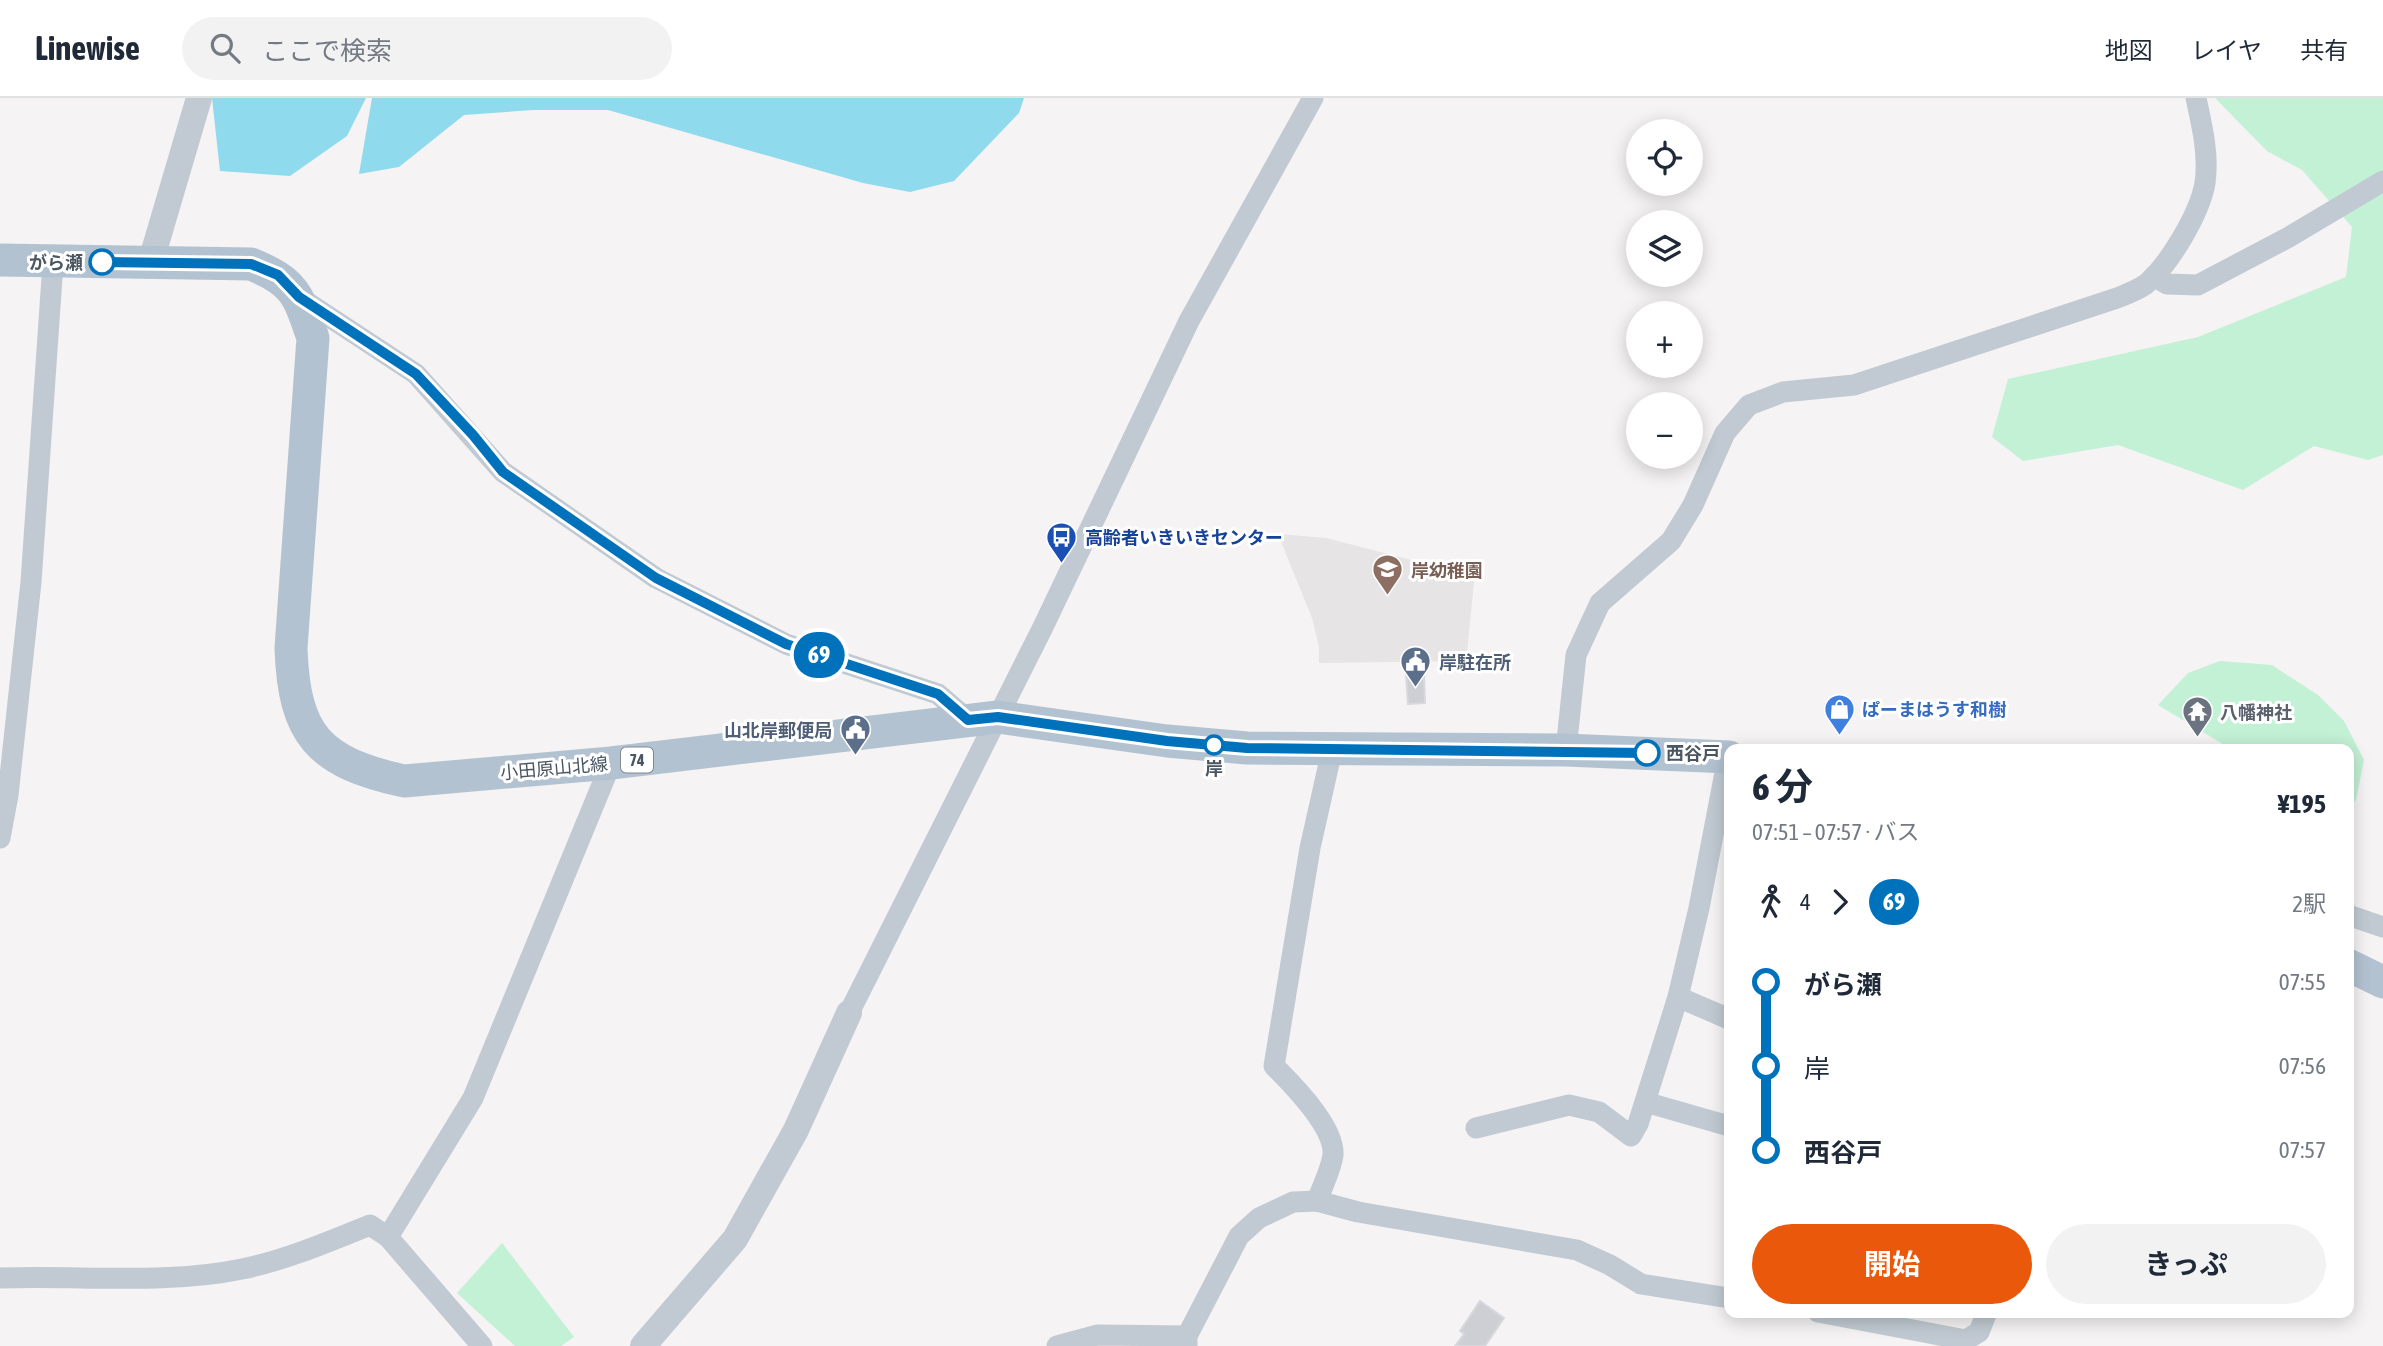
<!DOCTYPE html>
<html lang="ja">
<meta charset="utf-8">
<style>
:root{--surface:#fff;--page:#f2f2f3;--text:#1f2937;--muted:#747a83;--line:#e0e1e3;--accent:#ea580c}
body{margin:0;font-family:"Asap Condensed","Noto Sans JP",sans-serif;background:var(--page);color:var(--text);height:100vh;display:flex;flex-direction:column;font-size:26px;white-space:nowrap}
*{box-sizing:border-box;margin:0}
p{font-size:23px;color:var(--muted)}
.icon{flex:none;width:38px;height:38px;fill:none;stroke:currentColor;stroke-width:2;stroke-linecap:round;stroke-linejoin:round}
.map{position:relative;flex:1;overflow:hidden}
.side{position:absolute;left:1724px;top:646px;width:630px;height:574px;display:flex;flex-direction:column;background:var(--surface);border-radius:14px;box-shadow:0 4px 18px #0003}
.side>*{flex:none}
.badge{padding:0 14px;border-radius:23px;font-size:24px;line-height:46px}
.buttons{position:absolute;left:1626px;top:21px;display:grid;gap:14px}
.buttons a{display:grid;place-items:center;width:77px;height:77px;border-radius:50%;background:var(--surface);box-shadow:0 4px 18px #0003;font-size:35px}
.map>.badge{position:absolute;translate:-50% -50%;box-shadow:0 0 0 4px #fff}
.legs{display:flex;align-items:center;gap:10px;height:77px;padding:0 28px;font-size:23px}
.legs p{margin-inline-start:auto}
.summary{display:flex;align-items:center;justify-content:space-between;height:119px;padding:0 28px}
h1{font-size:38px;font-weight:700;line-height:52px}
.cta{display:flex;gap:14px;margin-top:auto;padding:14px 28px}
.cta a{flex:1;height:80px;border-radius:42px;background:var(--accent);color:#fff;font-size:28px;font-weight:700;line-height:80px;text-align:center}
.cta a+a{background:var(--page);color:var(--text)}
ul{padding:0 28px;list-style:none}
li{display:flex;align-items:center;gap:24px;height:84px;font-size:26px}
li i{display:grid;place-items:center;width:10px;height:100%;margin:0 9px;background:currentColor}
li i::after{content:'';width:18px;height:18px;margin:-9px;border:5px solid;border-radius:50%;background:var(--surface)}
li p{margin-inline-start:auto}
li:first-child i{background:linear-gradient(#0000 50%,currentColor 0)}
li:last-child i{background:linear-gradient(currentColor 50%,#0000 0)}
header{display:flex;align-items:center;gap:42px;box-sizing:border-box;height:98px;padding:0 35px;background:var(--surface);border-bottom:2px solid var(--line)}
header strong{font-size:33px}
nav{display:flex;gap:38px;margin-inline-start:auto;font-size:24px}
.search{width:490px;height:63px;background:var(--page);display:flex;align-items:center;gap:18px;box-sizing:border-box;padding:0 24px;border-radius:38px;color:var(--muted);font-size:26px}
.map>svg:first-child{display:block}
.education{fill:#e6e4e5}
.green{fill:#c3f1d5}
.water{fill:#90daee}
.building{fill:#cdcfd5;stroke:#d7d9de;stroke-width:2}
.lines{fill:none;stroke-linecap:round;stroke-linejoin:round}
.minor{stroke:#c1cad2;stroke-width:21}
.tertiary{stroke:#c1cad2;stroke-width:26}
.primary{stroke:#b3c2d1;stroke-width:33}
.line-1-casing{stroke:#fff;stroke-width:16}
.line-1{stroke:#0072bc;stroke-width:10}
.stop-1-dot{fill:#fff;stroke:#0072bc;stroke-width:3.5}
.labels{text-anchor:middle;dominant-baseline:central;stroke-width:6;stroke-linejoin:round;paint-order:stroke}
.shield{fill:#fff;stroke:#808990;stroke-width:2}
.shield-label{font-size:16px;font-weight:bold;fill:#4a5661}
.stop-label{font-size:18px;font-weight:bold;fill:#4a5661;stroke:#fff;text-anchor:end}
.transit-label{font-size:18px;font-weight:bold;fill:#164399;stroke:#fff;text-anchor:start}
.education-label{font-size:18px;font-weight:bold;fill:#785e54;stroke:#fff;text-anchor:start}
.service-label{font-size:18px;font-weight:bold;fill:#4e5e75;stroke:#fff;text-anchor:start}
.shop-label{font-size:18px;font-weight:bold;fill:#366cbe;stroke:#fff;text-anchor:start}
.worship-label{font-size:18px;font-weight:bold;fill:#5b616d;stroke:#fff;text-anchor:start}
.street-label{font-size:18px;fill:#4a5661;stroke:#fff}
</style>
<header>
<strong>Linewise</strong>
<div class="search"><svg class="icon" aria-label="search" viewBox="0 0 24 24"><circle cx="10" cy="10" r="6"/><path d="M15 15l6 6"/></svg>ここで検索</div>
<nav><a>地図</a><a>レイヤ</a><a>共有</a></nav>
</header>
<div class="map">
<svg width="2383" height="1248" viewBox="0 0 2383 1248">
<rect width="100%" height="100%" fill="#f5f3f3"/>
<path class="education" d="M 1278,436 L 1326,440 L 1458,474 L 1475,475 L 1466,563 L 1319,565 L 1319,549 L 1312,520 Z"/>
<g class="green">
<path d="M 2215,0 L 2383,0 L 2383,357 L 2368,362 L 2314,348 L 2243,392 L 2118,347 L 2023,363 L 1992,339 L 2008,281 L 2198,239 L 2346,179 L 2352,129 L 2302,72 L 2267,53 Z"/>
<path d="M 2220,563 L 2272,567 L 2318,597 L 2344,623 L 2364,662 L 2356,702 L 2349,709 L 2348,651 L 2231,651 L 2158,607 L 2188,575 Z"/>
<path d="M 502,1145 L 574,1239 L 561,1248 L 515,1248 L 457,1195 Z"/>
</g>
<g class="water">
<path d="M 212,0 L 366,0 L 347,38 L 290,78 L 220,73 Z"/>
<path d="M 372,0 L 1024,0 L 1019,15 L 954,83 L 910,94 L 863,85 L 608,12 L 533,12 L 464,17 L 399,69 L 359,76 Z"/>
</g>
<g class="building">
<path d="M 1424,576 L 1425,605 L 1408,606 L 1406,577 Z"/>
<path d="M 1480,1203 L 1504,1220 L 1485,1248 L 1455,1248 L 1464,1236 L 1460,1233 Z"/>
</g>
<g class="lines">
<g class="minor">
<path d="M 2154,178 L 2167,186 L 2198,187 L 2289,139 L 2383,83"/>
<path d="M 299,199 L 416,276 L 503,374 L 656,480 L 786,546 L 938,596 L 968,622"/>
<path d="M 1566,652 L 1576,557 L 1600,505 L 1671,443 L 1693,407 L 1725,335 L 1749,307 L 1783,294 L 1854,287 L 2117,200 C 2127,196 2138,192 2146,186 C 2169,167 2200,115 2205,85 C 2209,56 2202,28 2196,0"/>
<path d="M 0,740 L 8,697 L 31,484 L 53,165"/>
<path d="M 2348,817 L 2383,829"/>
<path d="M 1678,899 L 1729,921"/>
<path d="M 849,915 L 1043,529 L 1189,223 L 1313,0"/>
<path d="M 1645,1004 L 1729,1028"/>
<path d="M 1476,1030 L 1569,1007 L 1599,1014 L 1631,1038 L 1638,1026 L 1678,899 L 1699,810 L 1728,659"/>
<path d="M 1317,1103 C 1322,1089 1331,1072 1333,1057 C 1335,1029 1293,987 1274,968 L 1310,750 L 1332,652"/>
<path d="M 388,1139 L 473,1000 L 611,665"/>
<path d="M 0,1180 C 78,1177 166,1187 242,1171 C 286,1162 328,1144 370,1127 L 388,1139 L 482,1248"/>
<path d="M 1818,1214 L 1966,1242 L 1979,1234 L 1987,1214"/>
<path d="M 1057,1248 L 1098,1237 L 1187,1238"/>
<path d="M 1187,1248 L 1187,1238 L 1239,1138 L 1259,1120 L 1293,1104 L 1317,1103 L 1358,1114 L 1577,1152 L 1610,1167 L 1641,1186 L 1729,1200"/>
</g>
<g class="tertiary">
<path d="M 151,163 L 199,0"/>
<path d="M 643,1248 L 735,1141 L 796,1032 L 849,915"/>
</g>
<g class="primary">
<path d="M 0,162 L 251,166 C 295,184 298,196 313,240 L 291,550 C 294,637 318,664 404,683 L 611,665 L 998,619 L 1167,643 L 1247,650 L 1566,652 L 1729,659"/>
<path d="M 2348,867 L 2383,884"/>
</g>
</g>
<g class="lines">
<defs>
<path id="line-1" d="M 102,164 L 251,166 L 278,177 L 299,199 L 416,276 L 473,337 L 503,374 L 656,480 L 786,546 L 938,596 L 968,622 L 998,619 L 1167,643 L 1247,650 L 1647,655"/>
</defs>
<use href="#line-1" class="line-1-casing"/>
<use href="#line-1" class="line-1"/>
</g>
<defs>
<symbol id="bus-pin" viewBox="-11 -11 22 30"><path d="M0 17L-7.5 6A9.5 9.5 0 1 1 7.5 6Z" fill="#1a4fb4" stroke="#fff"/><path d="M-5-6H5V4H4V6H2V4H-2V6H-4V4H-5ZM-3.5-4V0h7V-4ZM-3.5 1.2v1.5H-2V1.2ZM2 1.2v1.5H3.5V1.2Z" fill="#fff"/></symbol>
<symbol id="school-pin" viewBox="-11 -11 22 30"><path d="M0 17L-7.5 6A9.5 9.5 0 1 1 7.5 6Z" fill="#8d6e63" stroke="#fff"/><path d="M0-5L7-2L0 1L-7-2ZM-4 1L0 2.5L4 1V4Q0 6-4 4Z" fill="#fff"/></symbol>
<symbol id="civic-pin" viewBox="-11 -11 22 30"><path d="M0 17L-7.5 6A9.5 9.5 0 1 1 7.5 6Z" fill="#5c6f8a" stroke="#fff"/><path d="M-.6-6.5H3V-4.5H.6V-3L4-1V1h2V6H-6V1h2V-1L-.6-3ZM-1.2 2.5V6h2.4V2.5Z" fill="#fff"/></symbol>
<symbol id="shop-pin" viewBox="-11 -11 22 30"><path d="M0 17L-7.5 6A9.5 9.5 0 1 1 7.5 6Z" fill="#3f7fe0" stroke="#fff"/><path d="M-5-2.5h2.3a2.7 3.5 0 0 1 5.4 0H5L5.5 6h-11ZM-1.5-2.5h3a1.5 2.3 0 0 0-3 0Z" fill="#fff"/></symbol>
<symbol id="temple-pin" viewBox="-11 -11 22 30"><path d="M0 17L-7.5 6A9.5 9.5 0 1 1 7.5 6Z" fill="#6b7280" stroke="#fff"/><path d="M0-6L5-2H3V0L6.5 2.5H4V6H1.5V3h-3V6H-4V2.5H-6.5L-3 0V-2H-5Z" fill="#fff"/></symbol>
</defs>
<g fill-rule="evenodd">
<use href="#bus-pin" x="1044" y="422" width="35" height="47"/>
<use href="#school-pin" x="1370" y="454" width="35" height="47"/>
<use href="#civic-pin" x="1398" y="546" width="35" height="47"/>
<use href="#shop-pin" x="1822" y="594" width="35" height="47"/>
<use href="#temple-pin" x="2180" y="596" width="35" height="47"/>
<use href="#civic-pin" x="838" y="614" width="35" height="47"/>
</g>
<g class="stop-1-dot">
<circle cx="102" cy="164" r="12"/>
<circle cx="1214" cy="647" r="9"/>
<circle cx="1647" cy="655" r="12"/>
</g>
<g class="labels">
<rect class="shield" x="621" y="649.5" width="32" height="25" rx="5"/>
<g class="shield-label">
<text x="637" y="662">74</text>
</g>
<g class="stop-label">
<text x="83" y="164">がら瀬</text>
<text x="1666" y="655" text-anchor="start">西谷戸</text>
<text x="1214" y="670" text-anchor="middle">岸</text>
</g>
<g class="transit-label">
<text x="1085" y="439">高齢者いきいきセンター</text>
</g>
<g class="education-label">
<text x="1411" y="472">岸幼稚園</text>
</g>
<g class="service-label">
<text x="1439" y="564">岸駐在所</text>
<text x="832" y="632" text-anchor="end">山北岸郵便局</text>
</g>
<g class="shop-label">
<text x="1862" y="611">ぱーまはうす和樹</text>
</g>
<g class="worship-label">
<text x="2220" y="614">八幡神社</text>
</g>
<g class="street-label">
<text transform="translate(554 670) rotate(-5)">小田原山北線</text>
</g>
</g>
</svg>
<div class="buttons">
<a><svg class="icon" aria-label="locate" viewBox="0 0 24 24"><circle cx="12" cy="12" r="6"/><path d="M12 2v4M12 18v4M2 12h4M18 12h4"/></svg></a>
<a><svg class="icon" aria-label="layers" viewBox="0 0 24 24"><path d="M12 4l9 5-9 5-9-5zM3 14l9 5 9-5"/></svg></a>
<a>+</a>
<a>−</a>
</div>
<b class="badge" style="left:819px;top:557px;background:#0072bc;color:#fff">69</b>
<section class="side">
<div class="summary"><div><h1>6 分</h1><p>07:51 – 07:57 · バス</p></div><b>¥195</b></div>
<div class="legs"><svg class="icon" aria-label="walk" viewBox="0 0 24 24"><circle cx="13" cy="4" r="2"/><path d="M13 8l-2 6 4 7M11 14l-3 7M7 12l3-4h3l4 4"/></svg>4<svg class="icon" aria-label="forward" viewBox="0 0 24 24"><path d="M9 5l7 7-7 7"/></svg><b class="badge" style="background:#0072bc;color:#fff">69</b><p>2駅</p></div>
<ul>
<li><i style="color:#0072bc"></i><b>がら瀬</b><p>07:55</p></li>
<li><i style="color:#0072bc"></i><span>岸</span><p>07:56</p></li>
<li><i style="color:#0072bc"></i><b>西谷戸</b><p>07:57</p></li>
</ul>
<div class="cta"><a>開始</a><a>きっぷ</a></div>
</section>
</div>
